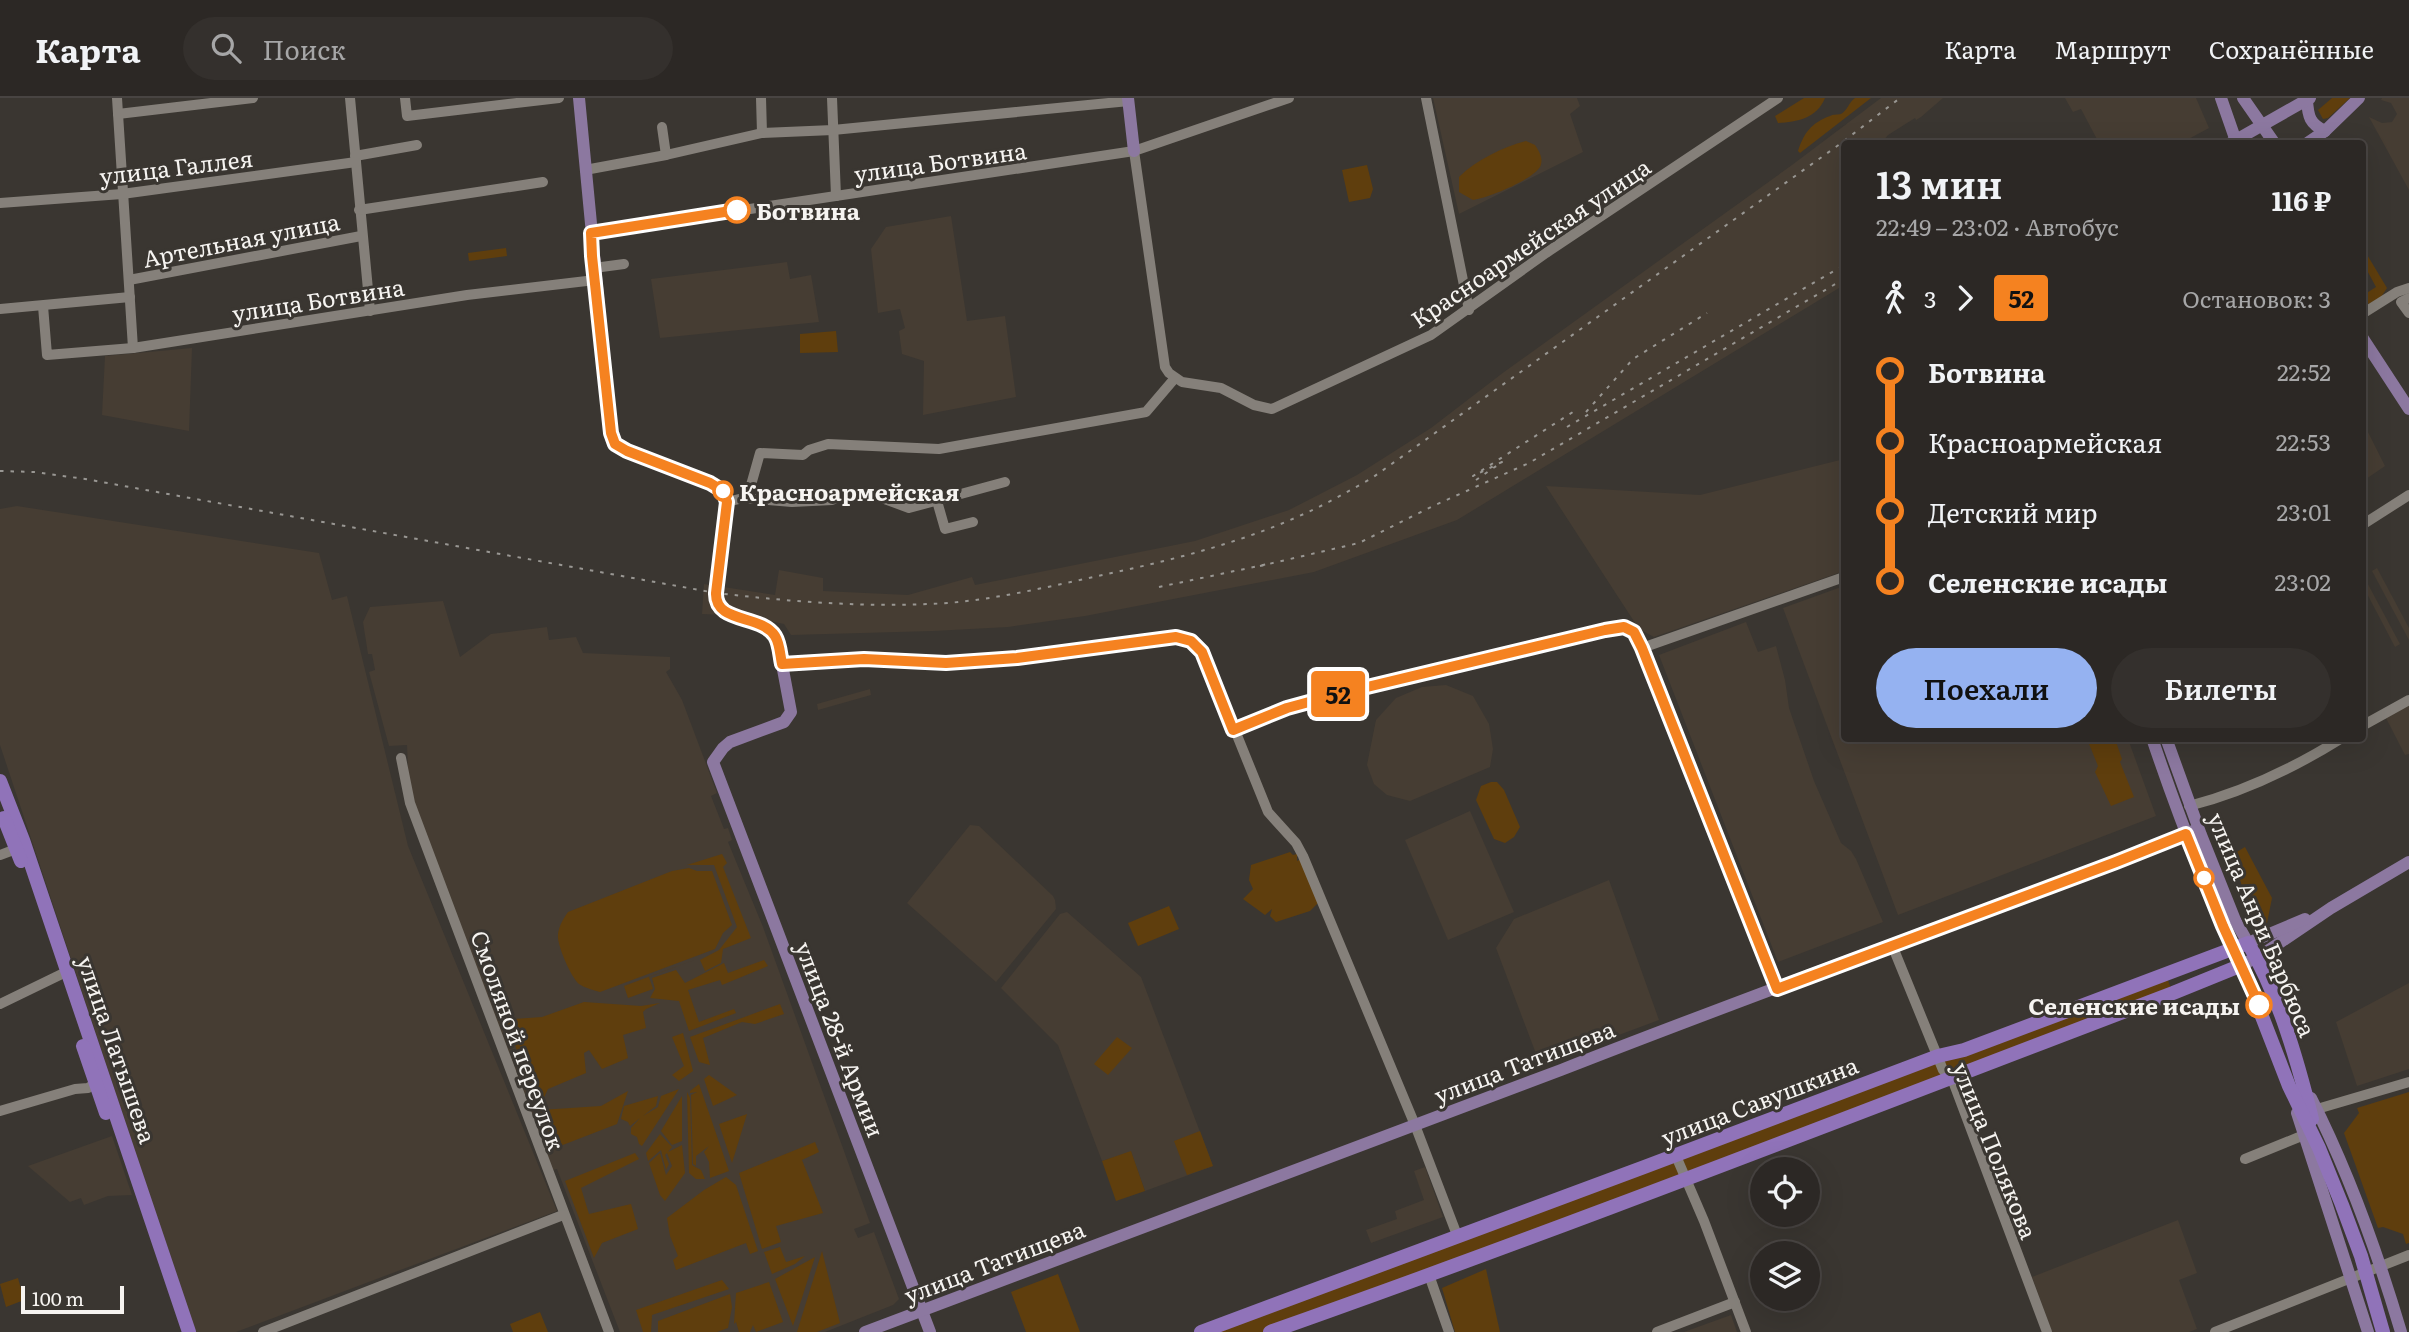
<!DOCTYPE html>
<html lang="ru">
<meta charset="utf-8">
<style>
:root{--surface:#2c2825;--page:#34302d;--text:#f1f3f6;--muted:#a6a6a7;--line:#484442;--accent:#95b2f1}
body{margin:0;font-family:Literata,serif;background:var(--page);color:var(--text);height:100vh;display:flex;flex-direction:column;font-size:26px;white-space:nowrap}
*{box-sizing:border-box;margin:0}
p{font-size:23px;color:var(--muted)}
.icon{flex:none;width:38px;height:38px;fill:none;stroke:currentColor;stroke-width:2;stroke-linecap:round;stroke-linejoin:round}
.map{position:relative;flex:1;overflow:hidden}
.drawer{position:absolute;left:1841px;top:42px;width:525px;height:602px;display:flex;flex-direction:column;background:var(--surface);border-radius:7px;box-shadow:0 7px 28px #0002,0 0 0 2px var(--line)}
.drawer>*{flex:none}
.badge{padding:0 14px;border-radius:5px;font-size:24px;line-height:46px}
.controls{position:absolute;left:1750px;top:1059px;display:grid;gap:14px}
.controls a{display:grid;place-items:center;width:70px;height:70px;border-radius:50%;background:var(--surface);box-shadow:0 7px 28px #0002,0 0 0 2px var(--line);font-size:35px}
.scale{position:absolute;left:21px;bottom:18px;width:103px;box-sizing:border-box;padding-left:7px;border:4px solid #f6f4f1;border-top:0;font-size:19px;line-height:24px;white-space:nowrap;color:#f6f4f1;-webkit-text-stroke:5px #3a3631;paint-order:stroke}
.map>.badge{position:absolute;translate:-50% -50%;box-shadow:0 0 0 4px #fff}
.legs{display:flex;align-items:center;gap:10px;height:77px;padding:0 35px;font-size:23px}
.legs p{margin-inline-start:auto}
.summary{display:flex;align-items:center;justify-content:space-between;height:119px;padding:0 35px}
h1{font-size:38px;font-weight:600;line-height:52px}
.primary-button{display:flex;gap:14px;margin-top:auto;padding:14px 35px}
.primary-button a{flex:1;height:80px;border-radius:42px;background:var(--accent);color:#111;font-size:28px;font-weight:600;line-height:80px;text-align:center}
.primary-button a+a{background:var(--page);color:var(--text)}
ul{padding:0 35px;list-style:none}
li{display:flex;align-items:center;gap:24px;height:70px;font-size:26px}
li i{display:grid;place-items:center;width:10px;height:100%;margin:0 9px;background:currentColor}
li i::after{content:'';width:18px;height:18px;margin:-9px;border:5px solid;border-radius:50%;background:var(--surface)}
li p{margin-inline-start:auto}
li:first-child i{background:linear-gradient(#0000 50%,currentColor 0)}
li:last-child i{background:linear-gradient(currentColor 50%,#0000 0)}
header{display:flex;align-items:center;gap:42px;box-sizing:border-box;height:98px;padding:0 35px;background:var(--surface);border-bottom:2px solid var(--line)}
header strong{font-size:33px}
nav{display:flex;gap:38px;margin-inline-start:auto;font-size:24px}
.search{width:490px;height:63px;background:var(--page);display:flex;align-items:center;gap:18px;box-sizing:border-box;padding:0 24px;border-radius:38px;color:var(--muted);font-size:26px}
.map>svg:first-child{display:block}
.built{fill:#463d33}
.green{fill:#5f3e0d}
.lines{fill:none;stroke-linecap:round;stroke-linejoin:round}
.minor{stroke:#85807a;stroke-width:10}
.major{stroke:#8c78a0;stroke-width:12}
.highway{stroke:#9073b9;stroke-width:14}
.rail{stroke:#999793;stroke-width:2;stroke-dasharray:3.5 7;stroke-linecap:butt}
.line-1-casing{stroke:#fff;stroke-width:16}
.line-1{stroke:#f58220;stroke-width:10}
.stop-1-dot{fill:#fff;stroke:#f58220;stroke-width:3.5}
.labels{text-anchor:middle;dominant-baseline:central;stroke-width:6;stroke-linejoin:round;paint-order:stroke}
.street-label{font-size:23px;fill:#f6f4f1;stroke:#3a3631}
.stop-label{font-size:23px;font-weight:bold;fill:#f6f4f1;stroke:#3a3631;text-anchor:start}
</style>
<header>
<strong>Карта</strong>
<div class="search"><svg class="icon" aria-label="search" viewBox="0 0 24 24"><circle cx="10" cy="10" r="6"/><path d="M15 15l6 6"/></svg>Поиск</div>
<nav><a>Карта</a><a>Маршрут</a><a>Сохранённые</a></nav>
</header>
<div class="map">
<svg width="2409" height="1234" viewBox="0 0 2409 1234">
<rect width="100%" height="100%" fill="#3a3631"/>
<g class="built">
<path d="M 1433,0 L 1577,0 L 1580,8 L 1570,16 L 1583,54 L 1459,116 Z"/>
<path d="M 1881,0 L 1943,0 L 1921,19 L 1916,22 L 1915,20 L 1888,37 L 1884,42 L 1886,45 L 1844,46 L 1844,187 L 1457,422 L 1314,474 L 1085,518 L 1008,529 L 933,533 L 791,537 L 784,526 L 745,518 L 702,516 L 704,486 L 775,497 L 779,472 L 823,480 L 823,493 L 908,497 L 972,479 L 975,487 L 1195,443 L 1289,412 L 1357,377 L 1431,330 L 1504,274 L 1792,67 Z"/>
<path d="M 2065,0 L 2196,0 L 2209,30 L 2181,45 L 2099,45 L 2081,11 L 2073,14 Z"/>
<path d="M 2382,0 L 2409,0 L 2409,92 L 2369,19 L 2382,25 L 2392,24 L 2397,16 L 2391,5 L 2381,2 Z"/>
<path d="M 951,118 L 967,223 L 1005,218 L 1016,299 L 923,317 L 924,263 L 902,256 L 899,233 L 905,230 L 900,211 L 878,215 L 871,151 L 886,129 Z"/>
<path d="M 787,164 L 790,181 L 811,177 L 819,224 L 660,240 L 651,181 Z"/>
<path d="M 192,250 L 189,333 L 102,317 L 105,258 Z"/>
<path d="M 2363,324 L 2385,368 L 2363,383 L 2362,383 Z"/>
<path d="M 1844,361 L 1844,473 L 1654,539 L 1639,531 L 1546,388 L 1700,397 Z"/>
<path d="M 17,408 L 319,455 L 332,502 L 347,498 L 408,748 L 557,1113 L 236,1234 L 195,1234 L 0,647 L 0,411 Z"/>
<path d="M 2377,470 L 2409,530 L 2409,542 L 2372,473 Z"/>
<path d="M 2363,477 L 2400,546 L 2395,549 L 2363,488 Z"/>
<path d="M 1844,488 L 1844,640 L 2128,641 L 2156,718 L 1898,817 L 1783,510 Z"/>
<path d="M 443,503 L 460,559 L 491,536 L 547,529 L 549,542 L 576,539 L 583,555 L 670,559 L 670,571 L 666,574 L 682,602 L 717,695 L 711,698 L 724,731 L 728,730 L 732,742 L 728,744 L 763,829 L 870,1125 L 854,1131 L 858,1140 L 874,1134 L 899,1201 L 893,1207 L 825,1234 L 620,1234 L 557,1071 L 552,1072 L 409,693 L 407,647 L 389,648 L 369,574 L 375,572 L 372,556 L 368,556 L 363,524 L 370,509 Z"/>
<path d="M 1746,524 L 1758,554 L 1776,548 L 1785,582 L 1789,610 L 1814,683 L 1841,745 L 1851,753 L 1856,761 L 1883,824 L 1778,864 L 1659,557 Z"/>
<path d="M 1446,587 L 1473,598 L 1489,626 L 1493,651 L 1490,669 L 1410,703 L 1387,697 L 1374,686 L 1367,667 L 1376,622 L 1396,600 L 1422,589 Z"/>
<path d="M 870,591 L 871,597 L 818,612 L 817,606 Z"/>
<path d="M 2409,605 L 2409,656 L 2405,657 L 2385,618 Z"/>
<path d="M 1470,713 L 1514,814 L 1448,842 L 1405,742 Z"/>
<path d="M 970,727 L 979,728 L 1053,798 L 1055,802 L 1056,811 L 996,884 L 907,805 Z"/>
<path d="M 1609,782 L 1659,922 L 1600,944 L 1596,938 L 1538,961 L 1496,850 L 1514,821 Z"/>
<path d="M 1067,814 L 1141,879 L 1213,1068 L 1145,1093 L 1131,1054 L 1102,1063 L 1058,947 L 1001,890 L 1060,816 Z"/>
<path d="M 2409,885 L 2409,971 L 2357,988 L 2336,924 Z"/>
<path d="M 112,1038 L 132,1097 L 108,1098 L 84,1107 L 81,1100 L 70,1104 L 28,1068 Z"/>
<path d="M 1425,1069 L 1443,1119 L 1371,1145 L 1366,1132 L 1397,1121 L 1395,1113 L 1424,1102 L 1414,1073 Z"/>
<path d="M 2178,1122 L 2197,1175 L 2179,1182 L 2197,1231 L 2189,1234 L 2052,1234 L 2032,1179 Z"/>
<path d="M 1731,1217 L 1737,1234 L 1684,1234 Z"/>
</g>
<g class="green">
<path d="M 1804,0 L 1825,0 C 1817,20 1797,24 1778,25 L 1775,18 Z"/>
<path d="M 1855,0 L 1871,0 L 1800,55 L 1798,53 C 1804,35 1811,25 1830,18 C 1833,16 1837,17 1841,16 C 1847,13 1849,4 1855,0 Z"/>
<path d="M 2332,0 L 2350,0 L 2328,20 L 2323,21 L 2318,12 Z"/>
<path d="M 1526,43 L 1535,47 C 1539,53 1544,61 1540,69 C 1532,82 1488,100 1473,102 L 1459,94 L 1459,79 C 1476,62 1503,49 1526,43 Z"/>
<path d="M 1367,67 L 1373,91 L 1370,100 L 1349,104 L 1342,72 Z"/>
<path d="M 506,150 L 507,158 L 469,163 L 468,155 Z"/>
<path d="M 2363,150 L 2387,190 L 2381,199 L 2369,206 L 2363,202 L 2362,198 L 2376,189 L 2363,165 Z"/>
<path d="M 836,233 L 838,254 L 800,255 L 800,236 Z"/>
<path d="M 2087,641 L 2115,641 L 2122,661 L 2120,664 L 2134,699 L 2111,708 L 2095,674 L 2098,668 Z"/>
<path d="M 1491,684 L 1497,684 L 1504,692 L 1520,729 L 1514,739 L 1505,745 L 1494,741 L 1476,702 L 1481,688 Z"/>
<path d="M 2245,749 L 2272,800 L 2267,825 L 2252,822 L 2238,775 L 2242,770 L 2235,755 Z"/>
<path d="M 1290,754 L 1293,757 L 1297,756 L 1297,763 L 1301,761 L 1318,805 L 1310,813 L 1276,824 L 1270,818 L 1272,811 L 1265,817 L 1243,801 L 1253,791 L 1249,782 L 1251,767 Z"/>
<path d="M 722,756 L 727,765 L 723,769 L 751,840 L 723,851 L 721,865 L 705,873 L 700,862 L 719,852 L 737,829 L 714,767 L 687,767 Z"/>
<path d="M 689,770 L 697,773 L 712,773 L 732,827 L 723,835 L 715,851 L 600,894 C 593,892 585,890 579,886 C 571,879 559,851 558,840 C 557,831 563,821 568,814 L 672,773 Z"/>
<path d="M 1169,808 L 1179,831 L 1138,848 L 1128,825 Z"/>
<path d="M 694,862 L 649,879 L 653,891 L 628,900 L 624,888 Z"/>
<path d="M 764,862 L 768,868 L 722,887 L 720,882 L 688,892 L 699,924 L 734,911 L 736,915 L 689,933 L 679,903 L 650,900 L 655,891 L 652,880 L 676,872 L 685,885 L 724,865 L 728,875 Z"/>
<path d="M 2165,875 L 2173,895 L 1270,1234 L 1201,1234 Z"/>
<path d="M 584,904 L 641,908 L 660,905 L 646,911 L 643,914 L 646,930 L 623,937 L 628,960 L 602,971 L 589,952 L 584,955 L 586,975 L 548,991 L 540,1008 L 540,999 L 530,988 L 504,917 L 507,907 L 514,921 L 542,919 Z"/>
<path d="M 780,906 L 784,916 L 755,926 L 742,924 L 703,940 L 710,967 L 699,964 L 690,939 Z"/>
<path d="M 683,935 L 693,973 L 679,983 L 672,977 L 684,968 L 672,939 Z"/>
<path d="M 1117,939 L 1132,950 L 1108,977 L 1094,966 Z"/>
<path d="M 709,977 L 737,997 L 713,1008 L 704,981 Z"/>
<path d="M 699,986 L 729,1073 L 710,1080 L 709,1064 L 704,1054 L 709,1048 L 696,1058 L 696,1068 L 693,1066 L 691,997 L 697,994 L 690,995 L 690,993 Z"/>
<path d="M 679,991 L 642,1048 L 639,1046 L 637,1039 L 631,1036 L 631,1030 L 640,1020 L 630,1028 L 628,1024 L 621,1021 L 624,1008 L 658,998 L 656,1008 L 643,1018 L 658,1009 L 661,998 Z"/>
<path d="M 628,993 L 617,1026 L 555,1050 L 540,1012 L 601,1008 Z"/>
<path d="M 687,994 L 690,1000 L 692,1067 L 701,1072 L 705,1081 L 696,1081 L 689,1075 Z"/>
<path d="M 2409,994 L 2409,1145 L 2406,1146 L 2403,1136 L 2383,1129 L 2378,1130 L 2344,1035 L 2359,1015 L 2357,1010 Z"/>
<path d="M 682,998 L 682,1043 L 672,1047 L 661,1033 Z"/>
<path d="M 747,1016 L 732,1065 L 719,1026 Z"/>
<path d="M 1200,1033 L 1213,1068 L 1187,1077 L 1174,1043 Z"/>
<path d="M 660,1036 L 672,1049 L 668,1054 L 682,1047 L 685,1075 L 665,1103 L 660,1097 L 649,1065 L 660,1055 L 666,1077 L 672,1068 L 667,1055 L 665,1057 L 669,1066 L 666,1072 L 661,1052 L 648,1063 L 646,1055 Z"/>
<path d="M 815,1044 L 819,1054 L 802,1062 L 823,1115 L 776,1128 L 781,1144 L 762,1151 L 739,1075 Z"/>
<path d="M 1131,1053 L 1145,1093 L 1116,1103 L 1102,1063 Z"/>
<path d="M 635,1055 L 639,1061 L 581,1090 L 589,1116 L 631,1106 L 638,1131 L 602,1145 L 594,1160 L 565,1083 Z"/>
<path d="M 726,1079 L 736,1087 L 758,1153 L 750,1156 L 746,1145 L 676,1172 L 673,1162 L 678,1158 L 670,1138 L 667,1120 L 704,1092 Z"/>
<path d="M 780,1149 L 786,1164 L 805,1158 L 795,1166 L 772,1176 L 764,1154 Z"/>
<path d="M 822,1153 L 840,1225 L 817,1234 L 797,1234 Z"/>
<path d="M 815,1159 L 793,1228 L 775,1181 Z"/>
<path d="M 1486,1171 L 1500,1234 L 1455,1234 L 1442,1190 Z"/>
<path d="M 1058,1176 L 1080,1234 L 1026,1234 L 1011,1194 Z"/>
<path d="M 18,1180 L 24,1202 L 6,1209 L 0,1186 Z"/>
<path d="M 722,1182 L 729,1191 L 652,1217 L 651,1234 L 643,1234 L 636,1212 Z"/>
<path d="M 769,1184 L 783,1224 L 756,1234 L 753,1227 L 750,1234 L 739,1234 L 736,1224 L 734,1226 L 736,1195 Z"/>
<path d="M 730,1196 L 732,1209 L 728,1230 L 717,1234 L 658,1234 L 658,1223 Z"/>
<path d="M 540,1214 L 548,1234 L 513,1234 L 510,1226 Z"/>
</g>
<g class="lines">
<g class="minor">
<path d="M 117,0 L 133,250"/>
<path d="M 350,0 L 370,213"/>
<path d="M 405,0 L 407,18 L 559,0"/>
<path d="M 761,0 L 762,35"/>
<path d="M 832,0 L 836,98"/>
<path d="M 1426,0 L 1469,212"/>
<path d="M 118,16 L 253,0"/>
<path d="M 662,29 L 666,57"/>
<path d="M 1134,53 L 1165,269 L 1169,275 L 1182,284 L 1221,290 L 1254,307 L 1272,311 L 1431,237 L 1546,155 L 1778,0"/>
<path d="M 355,58 L 417,47"/>
<path d="M 585,72 L 666,57 L 762,35 L 833,32 L 1129,3"/>
<path d="M 0,105 L 122,96 L 356,64"/>
<path d="M 359,112 L 543,84"/>
<path d="M 591,135 L 1134,53 L 1289,0"/>
<path d="M 594,170 L 624,166"/>
<path d="M 129,182 L 361,138"/>
<path d="M 2409,200 L 2401,204 L 2409,215"/>
<path d="M 43,208 L 47,257 L 133,250 L 467,197 L 595,182"/>
<path d="M 0,211 L 130,199"/>
<path d="M 2362,216 L 2397,194 L 2409,190"/>
<path d="M 743,400 L 792,404 L 832,402 L 850,394 L 871,396 L 909,410 L 1005,384"/>
<path d="M 937,403 L 945,431 L 973,424"/>
<path d="M 727,404 L 743,400 L 751,387 L 760,355 L 803,357 L 809,352 L 828,346 L 939,351 L 1146,314 L 1175,280"/>
<path d="M 2362,427 L 2409,397"/>
<path d="M 1642,550 L 1844,479"/>
<path d="M 782,566 L 864,561 L 946,565 L 1017,560 L 1176,539 C 1194,544 1201,552 1209,568 L 1268,714 L 1296,745 L 1303,758 L 1415,1027 L 1457,1137"/>
<path d="M 2362,628 L 2409,602"/>
<path d="M 1233,633 L 1287,610 L 1342,595 L 1605,532 L 1624,529 L 1634,534 L 1777,891"/>
<path d="M 401,660 L 410,705 L 609,1234"/>
<path d="M 2189,708 C 2244,694 2294,670 2342,640"/>
<path d="M 0,757 L 16,751"/>
<path d="M 1892,847 L 1943,972 L 1954,986 L 2047,1234"/>
<path d="M 0,906 L 68,873"/>
<path d="M 2317,1011 L 2409,984"/>
<path d="M 0,1013 L 75,991 L 88,990 L 99,983"/>
<path d="M 1676,1058 L 1704,1123 L 1746,1234"/>
<path d="M 2245,1061 L 2304,1037"/>
<path d="M 1429,1177 L 1449,1234"/>
<path d="M 263,1234 L 563,1117"/>
<path d="M 1657,1234 L 1735,1204"/>
<path d="M 2215,1234 L 2409,1157"/>
</g>
<g class="major">
<path d="M 579,0 L 611,335 L 616,346 L 627,353 L 710,385 L 723,393 L 727,404 L 716,495 C 715,528 764,513 778,545 L 791,614 L 784,624 L 730,644 L 723,650 L 713,664 L 930,1234"/>
<path d="M 1128,0 L 1134,53"/>
<path d="M 2221,0 L 2237,46"/>
<path d="M 2243,0 L 2275,46"/>
<path d="M 2307,2 C 2308,19 2310,26 2325,33"/>
<path d="M 2229,46 L 2310,0"/>
<path d="M 2306,46 L 2325,33 L 2359,0"/>
<path d="M 2362,239 L 2409,311"/>
<path d="M 2152,640 C 2178,717 2207,793 2242,867 L 2266,854 L 2331,810 L 2409,764"/>
<path d="M 2166,640 L 2201,737 L 2235,822 L 2248,845 L 2305,821"/>
<path d="M 2311,1000 C 2349,1075 2377,1153 2401,1234"/>
<path d="M 2297,1015 L 2368,1234"/>
<path d="M 865,1234 L 1561,972 C 1772,889 1987,813 2198,731"/>
</g>
<g class="highway">
<path d="M 0,683 L 23,742 L 189,1234"/>
<path d="M 4,720 L 21,763"/>
<path d="M 83,948 L 106,1015"/>
<path d="M 1201,1234 C 1447,1142 1693,1052 1938,958 L 1964,952 L 2248,845 C 2279,898 2297,961 2312,1021"/>
<path d="M 1270,1234 C 1573,1127 1873,1009 2173,895 L 2242,867 L 2289,988 L 2319,1050 L 2342,1107 L 2361,1158 L 2383,1234"/>
</g>
<g class="rail">
<path d="M 1586,314 L 1633,261 L 1707,215"/>
<path d="M 1567,329 L 1839,170"/>
<path d="M 0,373 L 34,374 L 85,381 L 716,495 C 793,504 871,510 948,505 C 994,501 1039,491 1084,481 C 1155,466 1230,449 1297,419 C 1323,408 1347,394 1372,380 L 1840,46 L 1900,0"/>
<path d="M 1476,382 L 1502,364 L 1473,378 L 1576,312"/>
<path d="M 1260,468 L 1359,445 L 1433,408 L 1529,365 L 1844,181"/>
<path d="M 1159,489 L 1268,466"/>
</g>
</g>
<g class="lines">
<defs>
<path id="line-1" d="M 737,112 L 591,135 L 592,158 L 611,335 L 615,346 L 627,353 L 710,385 L 723,393 L 727,404 L 716,495 C 715,526 761,516 775,538 C 780,546 780,557 782,566 L 864,561 L 946,565 L 1017,560 L 1176,539 L 1191,543 L 1202,554 L 1233,632 L 1287,610 L 1342,595 L 1605,532 L 1624,529 L 1634,534 L 1642,550 L 1777,891 L 2116,764 L 2186,736 L 2223,828 L 2259,907"/>
</defs>
<use href="#line-1" class="line-1-casing"/>
<use href="#line-1" class="line-1"/>
</g>
<g class="stop-1-dot">
<circle cx="737" cy="112" r="12"/>
<circle cx="723" cy="393" r="9"/>
<circle cx="2204" cy="780" r="9"/>
<circle cx="2259" cy="907" r="12"/>
</g>
<g class="labels">
<g class="street-label">
<text transform="translate(940 63) rotate(-8)">улица Ботвина</text>
<text transform="translate(176 68) rotate(-7)">улица Галлея</text>
<text transform="translate(241 141) rotate(-11)">Артельная улица</text>
<text transform="translate(1530 144) rotate(-34)">Красноармейская улица</text>
<text transform="translate(318 201) rotate(-9)">улица Ботвина</text>
<text transform="translate(2263 826) rotate(67)">улица Анри Барбюса</text>
<text transform="translate(841 941) rotate(69)">улица 28-й Армии</text>
<text transform="translate(519 942) rotate(70)">Смоляной переулок</text>
<text transform="translate(118 951) rotate(71)">улица Латышева</text>
<text transform="translate(1524 963) rotate(-21)">улица Татищева</text>
<text transform="translate(1759 1002) rotate(-21)">улица Савушкина</text>
<text transform="translate(1996 1052) rotate(68)">улица Полякова</text>
<text transform="translate(994 1163) rotate(-21)">улица Татищева</text>
</g>
<g class="stop-label">
<text x="756" y="112">Ботвина</text>
<text x="739" y="393">Красноармейская</text>
<text x="2240" y="907" text-anchor="end">Селенские исады</text>
</g>
</g>
</svg>
<div class="controls">
<a><svg class="icon" aria-label="locate" viewBox="0 0 24 24"><circle cx="12" cy="12" r="6"/><path d="M12 2v4M12 18v4M2 12h4M18 12h4"/></svg></a>
<a><svg class="icon" aria-label="layers" viewBox="0 0 24 24"><path d="M12 4l9 5-9 5-9-5zM3 14l9 5 9-5"/></svg></a>
</div>
<div class="scale">100 m</div>
<b class="badge" style="left:1338px;top:596px;background:#f58220;color:#111">52</b>
<section class="drawer">
<div class="summary"><div><h1>13 мин</h1><p>22:49 – 23:02 · Автобус</p></div><b>116 ₽</b></div>
<div class="legs"><svg class="icon" aria-label="walk" viewBox="0 0 24 24"><circle cx="13" cy="4" r="2"/><path d="M13 8l-2 6 4 7M11 14l-3 7M7 12l3-4h3l4 4"/></svg>3<svg class="icon" aria-label="forward" viewBox="0 0 24 24"><path d="M9 5l7 7-7 7"/></svg><b class="badge" style="background:#f58220;color:#111">52</b><p>Остановок: 3</p></div>
<ul>
<li><i style="color:#f58220"></i><b>Ботвина</b><p>22:52</p></li>
<li><i style="color:#f58220"></i><span>Красноармейская</span><p>22:53</p></li>
<li><i style="color:#f58220"></i><span>Детский мир</span><p>23:01</p></li>
<li><i style="color:#f58220"></i><b>Селенские исады</b><p>23:02</p></li>
</ul>
<div class="primary-button"><a>Поехали</a><a>Билеты</a></div>
</section>
</div>
